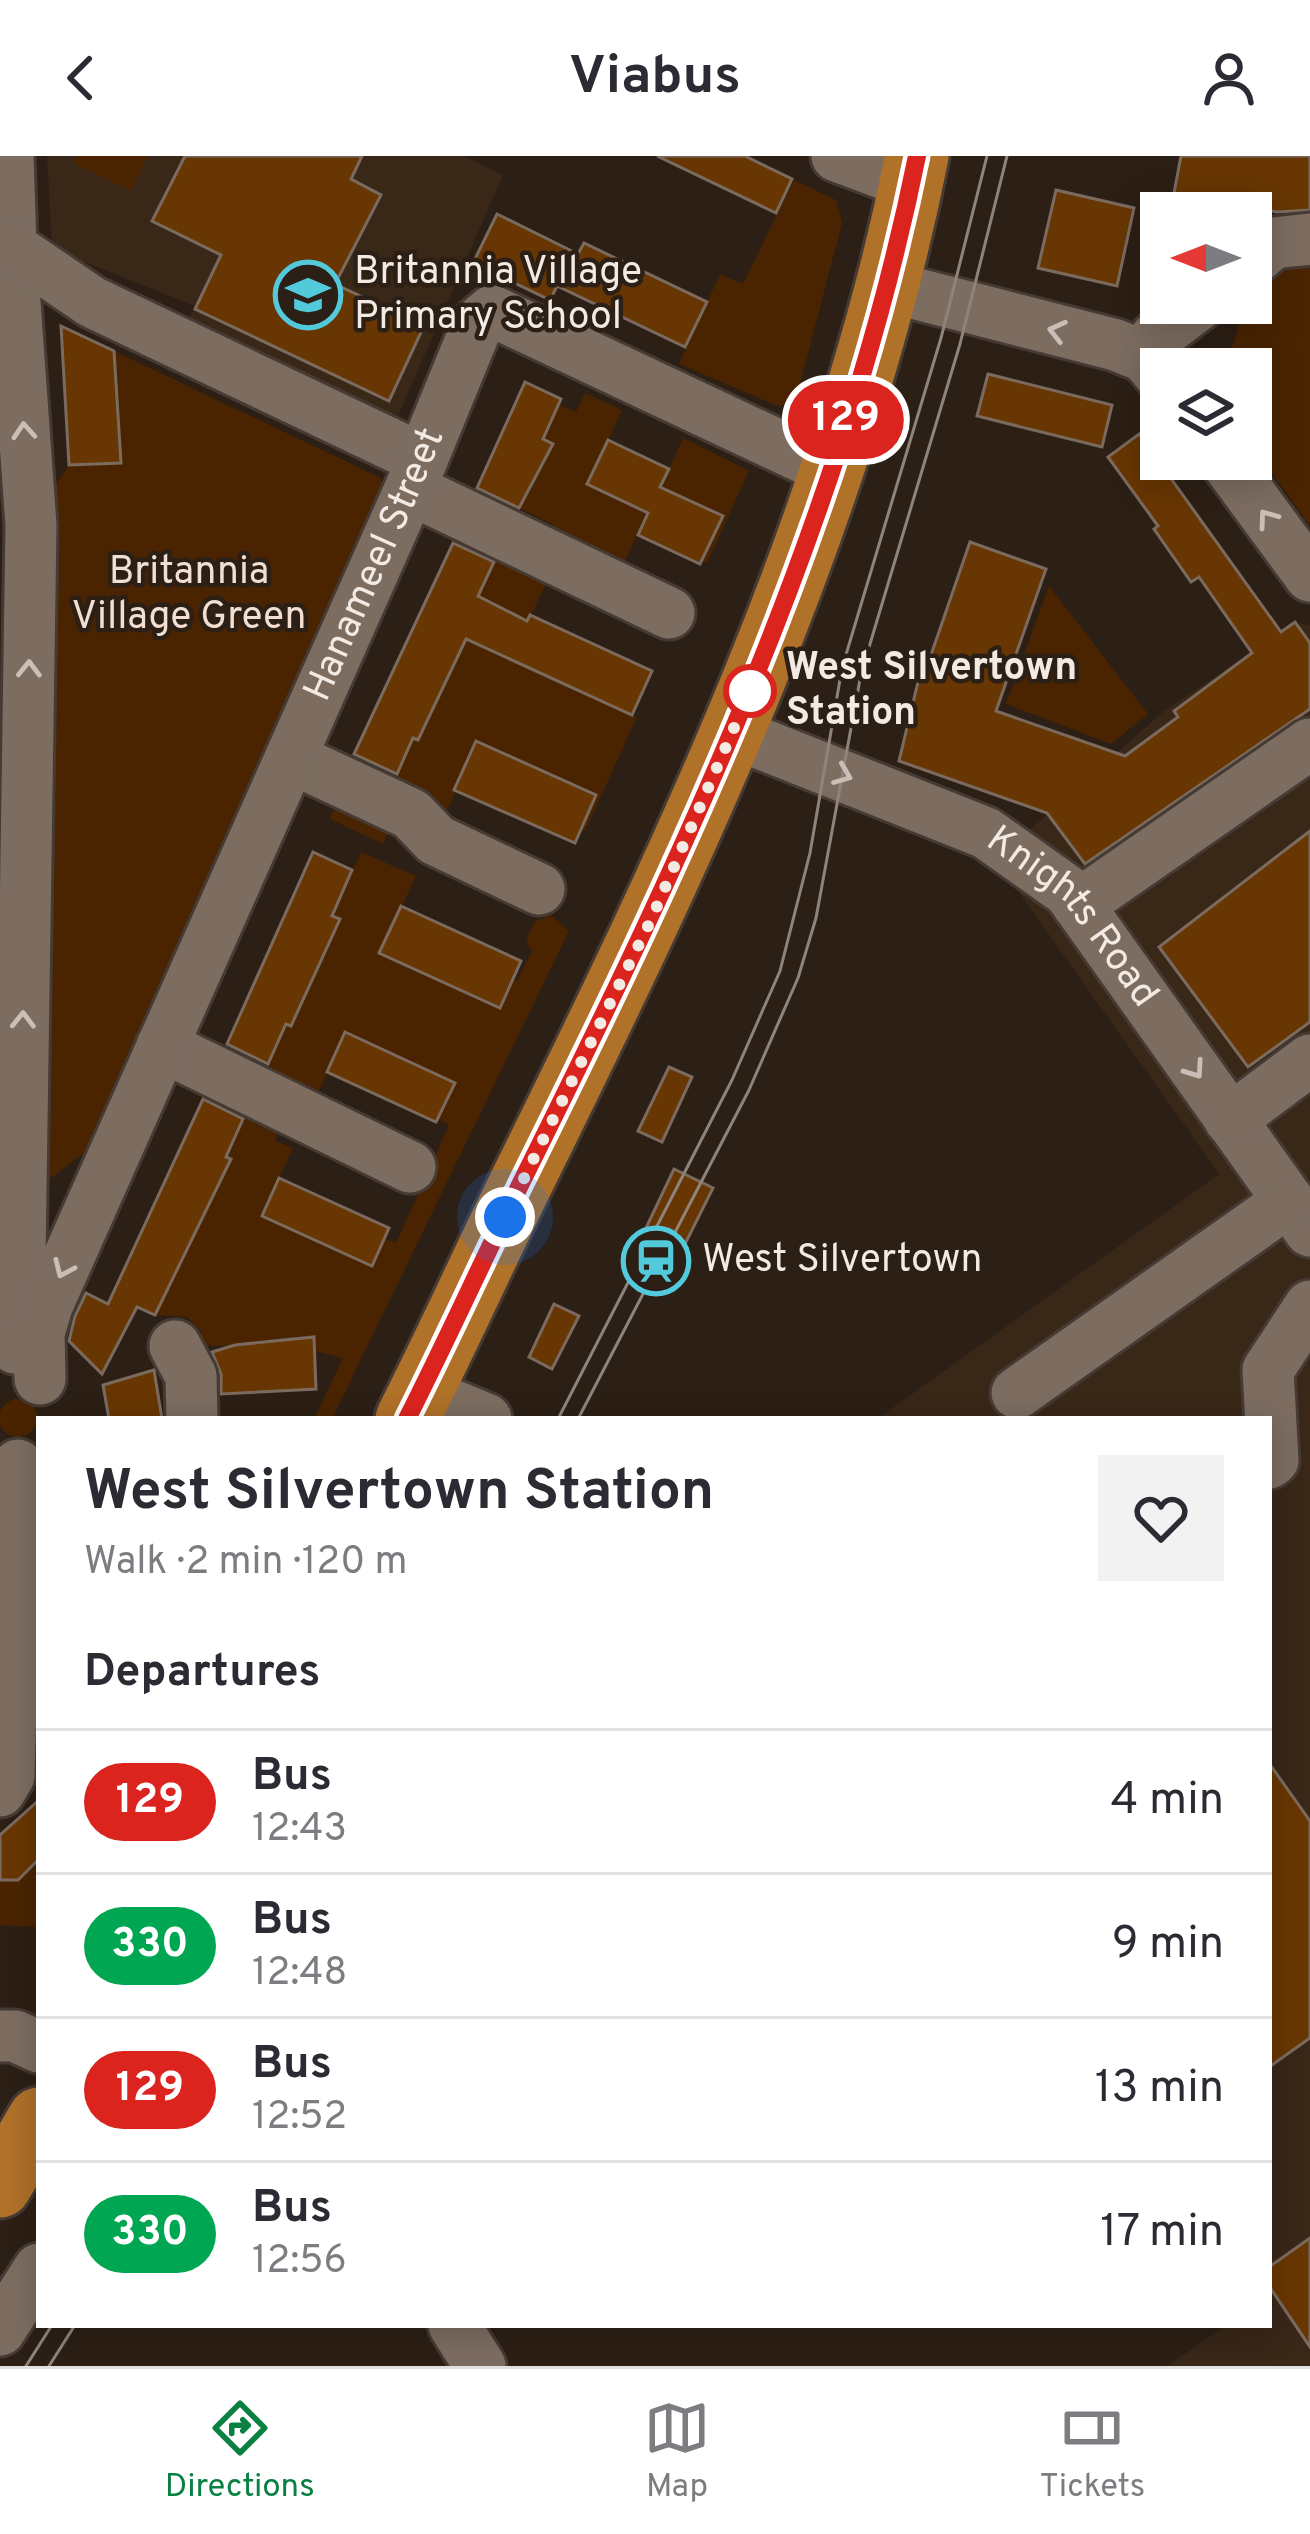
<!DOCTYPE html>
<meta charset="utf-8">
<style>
:root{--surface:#fff;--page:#f2f2f3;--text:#2b2b33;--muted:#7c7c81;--line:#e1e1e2;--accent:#0b8043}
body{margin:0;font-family:Overpass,sans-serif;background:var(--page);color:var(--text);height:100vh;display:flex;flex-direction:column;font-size:45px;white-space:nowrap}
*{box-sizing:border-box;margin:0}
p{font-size:39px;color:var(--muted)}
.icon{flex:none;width:66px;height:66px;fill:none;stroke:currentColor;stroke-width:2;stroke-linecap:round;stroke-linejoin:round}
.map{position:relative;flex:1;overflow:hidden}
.side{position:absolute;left:36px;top:1260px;width:1236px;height:912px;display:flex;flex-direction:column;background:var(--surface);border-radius:0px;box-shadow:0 6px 30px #0003}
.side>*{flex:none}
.badge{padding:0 24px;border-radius:39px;font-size:42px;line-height:78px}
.needle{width:78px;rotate:270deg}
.tools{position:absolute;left:1140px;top:36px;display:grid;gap:24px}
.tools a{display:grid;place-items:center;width:132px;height:132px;border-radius:0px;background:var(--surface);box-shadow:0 6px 30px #0003;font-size:60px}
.you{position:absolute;width:60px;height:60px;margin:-30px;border:9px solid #fff;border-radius:50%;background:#1a73e8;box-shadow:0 0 0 18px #1a73e833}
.map>.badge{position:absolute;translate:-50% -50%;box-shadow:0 0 0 6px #fff}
h2{padding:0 48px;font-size:45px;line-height:108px}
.round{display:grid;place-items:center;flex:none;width:126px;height:126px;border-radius:0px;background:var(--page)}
.head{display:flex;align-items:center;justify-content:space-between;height:204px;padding:0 48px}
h1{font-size:57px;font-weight:700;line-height:90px}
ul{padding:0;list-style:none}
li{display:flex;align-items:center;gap:36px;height:144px;padding:0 48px;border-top:3px solid var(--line)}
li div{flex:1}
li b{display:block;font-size:45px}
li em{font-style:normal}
li .badge{min-width:132px;font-weight:700;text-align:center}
header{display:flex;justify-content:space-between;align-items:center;height:156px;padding:0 48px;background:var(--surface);font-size:54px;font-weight:700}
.tabs{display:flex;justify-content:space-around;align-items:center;height:168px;border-top:3px solid var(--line);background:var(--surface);font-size:33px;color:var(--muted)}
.tabs a{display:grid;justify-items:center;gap:6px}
.tabs .on{color:var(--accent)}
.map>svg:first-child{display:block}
.built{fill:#392718}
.green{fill:#4a2400}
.building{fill:#683602;stroke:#7b6b5f;stroke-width:3}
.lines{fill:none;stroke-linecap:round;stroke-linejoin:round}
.minor-casing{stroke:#453a34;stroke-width:57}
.major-casing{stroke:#453a34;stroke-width:69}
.minor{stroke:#7d6d61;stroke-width:51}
.major{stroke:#b07129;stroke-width:63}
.tram{stroke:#8f847b;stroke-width:3}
.oneway{stroke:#cabeb6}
.line-casing{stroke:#fff;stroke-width:27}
.line{stroke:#dc241f;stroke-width:18}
.walk{stroke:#f3eae3;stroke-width:12;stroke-dasharray:0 21.6}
.stop-dot{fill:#fff;stroke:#dc241f;stroke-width:6}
.labels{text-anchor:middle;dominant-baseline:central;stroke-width:9;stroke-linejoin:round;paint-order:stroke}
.poi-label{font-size:39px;fill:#f3eae3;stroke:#2c1f15;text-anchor:start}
.street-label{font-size:39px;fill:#f3eae3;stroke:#2c1f15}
.park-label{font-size:39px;fill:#f3dfd1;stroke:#2c1f15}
.stop-label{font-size:39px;font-weight:bold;fill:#f3eae3;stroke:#2c1f15;text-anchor:start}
</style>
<header><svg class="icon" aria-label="back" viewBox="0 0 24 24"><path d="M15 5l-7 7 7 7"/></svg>Viabus<svg class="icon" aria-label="person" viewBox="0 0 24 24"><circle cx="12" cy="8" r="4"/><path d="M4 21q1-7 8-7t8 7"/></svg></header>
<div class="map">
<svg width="1310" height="2210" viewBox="0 0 1310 2210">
<rect width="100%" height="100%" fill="#2c1f15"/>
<g class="built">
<path d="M 47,0 L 465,0 L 503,19 L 395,267 L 186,172 L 195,150 L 52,93 Z"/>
<path d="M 1295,466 L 1310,469 L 1310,2210 L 1167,2210 L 1227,2169 L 1269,2169 L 1269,1263 L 877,1263 L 1219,1018 L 996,704 L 1164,555 Z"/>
</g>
<g class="green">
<path d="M 77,0 L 148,0 L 131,35 L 73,7 Z"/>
<path d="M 794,24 L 836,44 L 842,67 L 798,236 L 780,251 L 679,208 L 720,118 L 743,128 Z"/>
<path d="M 1310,94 L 1310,370 L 1251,288 L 1251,213 L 1226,213 L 1245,147 L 1251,147 L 1251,138 Z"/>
<path d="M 114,195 L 381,322 L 383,337 L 100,985 L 44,1027 L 52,335 L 69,309 L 121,306 Z"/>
<path d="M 585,237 L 622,254 L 588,328 L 648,357 L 622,410 L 551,375 L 554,369 L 519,352 L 553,289 L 543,283 L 559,249 L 576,256 Z"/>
<path d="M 683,282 L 749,315 L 707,407 L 702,404 L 722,360 L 661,331 Z"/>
<path d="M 498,399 L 534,415 L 531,422 L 546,428 L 510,503 L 637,561 L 586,673 L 581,675 L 596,639 L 477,586 L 445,659 L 392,629 L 413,582 L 419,583 L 484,444 L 478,440 Z"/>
<path d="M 1049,430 L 1148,558 L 1111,588 L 1006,548 Z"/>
<path d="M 340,641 L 393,665 L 383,688 L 330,663 Z"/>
<path d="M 361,696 L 416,720 L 380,797 L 517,825 L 532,795 L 526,785 L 534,766 L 550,759 L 569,775 L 332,1263 L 314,1263 L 343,1202 L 315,1195 L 314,1181 L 279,1183 L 279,1189 L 202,1190 L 201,1175 L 187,1161 L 155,1159 L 189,1088 L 154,1050 L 200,1070 L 247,955 L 281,970 L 275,985 L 293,992 L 262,1060 L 371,1110 L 385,1082 L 396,1087 L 449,969 L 438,963 L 454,927 L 346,876 L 314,946 L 300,929 L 266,913 L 339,763 L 332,760 Z"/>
<circle cx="18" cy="1262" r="19"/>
<path d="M 36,1707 L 39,1711 L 39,1771 L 0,1769 L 0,1724 L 18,1724 Z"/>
</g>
<g class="building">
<path d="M 185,0 L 362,0 L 351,23 L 381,39 L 335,128 L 424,170 L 389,245 L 195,153 L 221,99 L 152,65 Z"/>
<path d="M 657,0 L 745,0 L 792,23 L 776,57 Z"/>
<path d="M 1181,0 L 1310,0 L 1310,54 L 1277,56 L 1174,37 Z"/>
<path d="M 1056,34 L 1134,52 L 1117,130 L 1038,112 Z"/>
<path d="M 497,58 L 578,98 L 584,87 L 707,146 L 685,191 L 557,130 L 550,144 L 473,107 Z"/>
<path d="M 61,170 L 114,195 L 121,307 L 69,309 Z"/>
<path d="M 988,218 L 1112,249 L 1102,291 L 977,260 Z"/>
<path d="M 525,226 L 561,243 L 543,283 L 553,288 L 519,352 L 477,332 Z"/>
<path d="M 1139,278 L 1281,476 L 1295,466 L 1310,487 L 1310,553 L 1085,708 L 1047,657 L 899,605 L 918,526 L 922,525 L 970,386 L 1046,413 L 996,555 L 1125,600 L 1178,561 L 1174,555 L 1252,497 L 1199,421 L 1191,426 L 1154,373 L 1158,370 L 1108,301 Z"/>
<path d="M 608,284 L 669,313 L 660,331 L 723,360 L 700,408 L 638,379 L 648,357 L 587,328 Z"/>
<path d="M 453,387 L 494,406 L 478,440 L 527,465 L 530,459 L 652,515 L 632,559 L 466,483 L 418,584 L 413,582 L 397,618 L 354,598 Z"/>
<path d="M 476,585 L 596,639 L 575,687 L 454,634 Z"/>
<path d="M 1310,675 L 1310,866 L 1248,911 L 1159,791 Z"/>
<path d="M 313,696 L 352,714 L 332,760 L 340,763 L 291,870 L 286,868 L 268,908 L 227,888 Z"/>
<path d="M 401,750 L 521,805 L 500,852 L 379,797 Z"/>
<path d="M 345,876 L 455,927 L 436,966 L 327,916 Z"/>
<path d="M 669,911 L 692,921 L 662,986 L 638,975 Z"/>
<path d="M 203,943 L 243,963 L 226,1001 L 231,1003 L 155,1159 L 137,1151 L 102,1218 L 69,1185 L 75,1160 L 86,1137 L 108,1148 Z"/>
<path d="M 674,1013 L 713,1032 L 683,1092 L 645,1074 Z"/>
<path d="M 279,1022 L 389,1072 L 372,1110 L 262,1060 Z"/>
<path d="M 554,1148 L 579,1160 L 552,1213 L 529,1201 Z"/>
<path d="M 314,1181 L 316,1233 L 221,1238 L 221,1218 L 212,1196 L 235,1189 Z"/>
<path d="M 154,1214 L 162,1263 L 109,1263 L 103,1229 Z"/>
<path d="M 1269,1607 L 1310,1665 L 1310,1882 L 1269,1911 Z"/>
<path d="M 39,1644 L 39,1703 L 18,1724 L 0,1724 L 0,1679 Z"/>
<path d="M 1310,2082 L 1310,2191 L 1269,2130 L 1269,2111 Z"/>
</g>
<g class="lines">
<defs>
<g id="minor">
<path d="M 8,0 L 11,91 L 31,369 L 19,1167 L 15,1192"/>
<path d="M 837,0 L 912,28"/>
<path d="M 11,91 L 92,146 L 405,295"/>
<path d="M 1251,106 L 1273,87 L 1310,83"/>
<path d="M 886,130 L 1116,189 L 1145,201 L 1161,220"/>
<path d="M 1145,201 L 1156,181 L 1201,147"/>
<path d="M 1224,303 L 1310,420"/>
<path d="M 410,333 L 669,457"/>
<path id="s1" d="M 734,577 L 986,677 L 1069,736 L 1310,1075"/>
<path d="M 291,602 L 411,658 L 436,684 L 539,733"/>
<path d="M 1078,749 L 1310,588"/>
<path d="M 162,890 L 410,1011"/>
<path d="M 1230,964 L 1310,904"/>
<path d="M 175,1190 L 191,1220 L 192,1263"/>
<path id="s2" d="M 40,1223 L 39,1177 L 47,1150 L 410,333 L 478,167 L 492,155 L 830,314"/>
<path d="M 421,1236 L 486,1263"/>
<path d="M 1017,1237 L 1289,1045"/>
<path d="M 1269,1307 L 1273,1304 L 1268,1214 L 1310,1150"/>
<path d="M 0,1635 L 9,1620 L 18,1309"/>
<path d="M 0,1880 L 15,1880 L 39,1891"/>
<path d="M 454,2169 L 480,2210"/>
<path d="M 0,2174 L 39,2113"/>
</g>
<g id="major">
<path d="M 407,1263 C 447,1185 483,1104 522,1025 C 684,698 845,361 917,0"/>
<path d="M 0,2030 L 39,1963"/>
</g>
</defs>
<use href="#minor" class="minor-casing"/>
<use href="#major" class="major-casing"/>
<use href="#minor" class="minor"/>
<use href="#major" class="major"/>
<g class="tram">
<path d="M 558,1263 L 732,924 L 780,815 L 810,697 L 842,512 L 941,182 L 987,0"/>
<path d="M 578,1263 L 749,934 L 798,822 L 816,762 L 861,518 L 960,188 L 1007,0"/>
<path d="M 26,2210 L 52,2169"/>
<path d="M 49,2210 L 75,2169"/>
</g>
</g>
<defs><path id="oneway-chevron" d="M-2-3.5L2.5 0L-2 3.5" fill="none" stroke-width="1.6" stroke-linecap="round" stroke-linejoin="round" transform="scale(3)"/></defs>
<g class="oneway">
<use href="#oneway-chevron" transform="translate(1057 175) rotate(-166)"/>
<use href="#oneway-chevron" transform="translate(24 275) rotate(-94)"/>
<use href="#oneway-chevron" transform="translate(1267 362) rotate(-126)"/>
<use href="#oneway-chevron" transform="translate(29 513) rotate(-89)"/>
<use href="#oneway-chevron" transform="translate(843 619) rotate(22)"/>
<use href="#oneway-chevron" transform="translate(23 864) rotate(-89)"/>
<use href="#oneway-chevron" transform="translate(1195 914) rotate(55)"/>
<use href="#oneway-chevron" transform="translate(63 1113) rotate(114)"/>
</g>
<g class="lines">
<defs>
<path id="line" d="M 407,1263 C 447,1184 483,1104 522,1025 C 685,697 844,361 917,0"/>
</defs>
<use href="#line" class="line-casing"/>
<use href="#line" class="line"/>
<path class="walk" d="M 505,1061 L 651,764 L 750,535"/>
</g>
<defs>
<symbol id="school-ring" viewBox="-11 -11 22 22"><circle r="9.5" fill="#2c1f15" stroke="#53cadc" stroke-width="1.5"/><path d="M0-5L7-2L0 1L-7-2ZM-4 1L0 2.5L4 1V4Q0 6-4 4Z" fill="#53cadc"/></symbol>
<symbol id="station-ring" viewBox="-11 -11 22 22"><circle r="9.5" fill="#2c1f15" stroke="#53cadc" stroke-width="1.5"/><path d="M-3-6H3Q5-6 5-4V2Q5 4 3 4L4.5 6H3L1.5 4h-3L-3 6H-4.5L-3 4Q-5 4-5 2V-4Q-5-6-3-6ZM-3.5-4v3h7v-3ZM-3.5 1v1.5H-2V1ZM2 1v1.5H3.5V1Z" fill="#53cadc"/></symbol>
</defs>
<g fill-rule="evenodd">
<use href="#school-ring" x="270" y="101" width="76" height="76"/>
<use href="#station-ring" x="618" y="1067" width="76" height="76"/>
</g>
<circle class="stop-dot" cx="750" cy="535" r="24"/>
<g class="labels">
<g class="poi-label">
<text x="354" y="117">Britannia Village<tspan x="354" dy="45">Primary School</tspan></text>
<text x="702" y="1105">West Silvertown</text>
</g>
<g class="street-label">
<text stroke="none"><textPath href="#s2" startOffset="885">Hanameel Street</textPath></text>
<text stroke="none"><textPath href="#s1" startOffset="393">Knights Road</textPath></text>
</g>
<g class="park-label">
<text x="189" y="417">Britannia<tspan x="189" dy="45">Village Green</tspan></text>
</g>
<g class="stop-label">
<text x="786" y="513">West Silvertown<tspan x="786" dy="45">Station</tspan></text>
</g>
</g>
</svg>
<div class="tools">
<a><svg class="needle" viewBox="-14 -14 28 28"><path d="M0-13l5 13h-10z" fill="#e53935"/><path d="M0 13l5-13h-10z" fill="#7c7c81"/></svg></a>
<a><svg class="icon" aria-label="layers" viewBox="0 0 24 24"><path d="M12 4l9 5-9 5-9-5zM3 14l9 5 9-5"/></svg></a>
</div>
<div class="you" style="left:505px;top:1061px"></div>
<b class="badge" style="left:846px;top:264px;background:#dc241f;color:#fff">129</b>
<section class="side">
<div class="head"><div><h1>West Silvertown Station</h1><p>Walk · 2 min · 120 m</p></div><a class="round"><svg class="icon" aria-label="heart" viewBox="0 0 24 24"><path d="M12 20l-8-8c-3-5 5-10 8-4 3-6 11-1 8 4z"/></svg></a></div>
<h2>Departures</h2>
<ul>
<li><span class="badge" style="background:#dc241f;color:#fff">129</span><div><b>Bus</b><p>12:43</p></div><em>4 min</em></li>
<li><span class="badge" style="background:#00a651;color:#fff">330</span><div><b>Bus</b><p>12:48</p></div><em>9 min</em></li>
<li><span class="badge" style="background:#dc241f;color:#fff">129</span><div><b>Bus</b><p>12:52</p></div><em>13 min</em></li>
<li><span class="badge" style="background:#00a651;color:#fff">330</span><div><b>Bus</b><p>12:56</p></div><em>17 min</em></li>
</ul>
</section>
</div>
<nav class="tabs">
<a class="on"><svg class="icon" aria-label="directions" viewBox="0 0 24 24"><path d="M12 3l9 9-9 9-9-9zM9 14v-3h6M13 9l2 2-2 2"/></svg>Directions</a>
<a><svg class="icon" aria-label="map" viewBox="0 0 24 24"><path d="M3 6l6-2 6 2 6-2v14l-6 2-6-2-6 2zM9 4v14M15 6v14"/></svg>Map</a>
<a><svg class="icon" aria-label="tickets" viewBox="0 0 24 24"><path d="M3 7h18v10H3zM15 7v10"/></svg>Tickets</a>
</nav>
